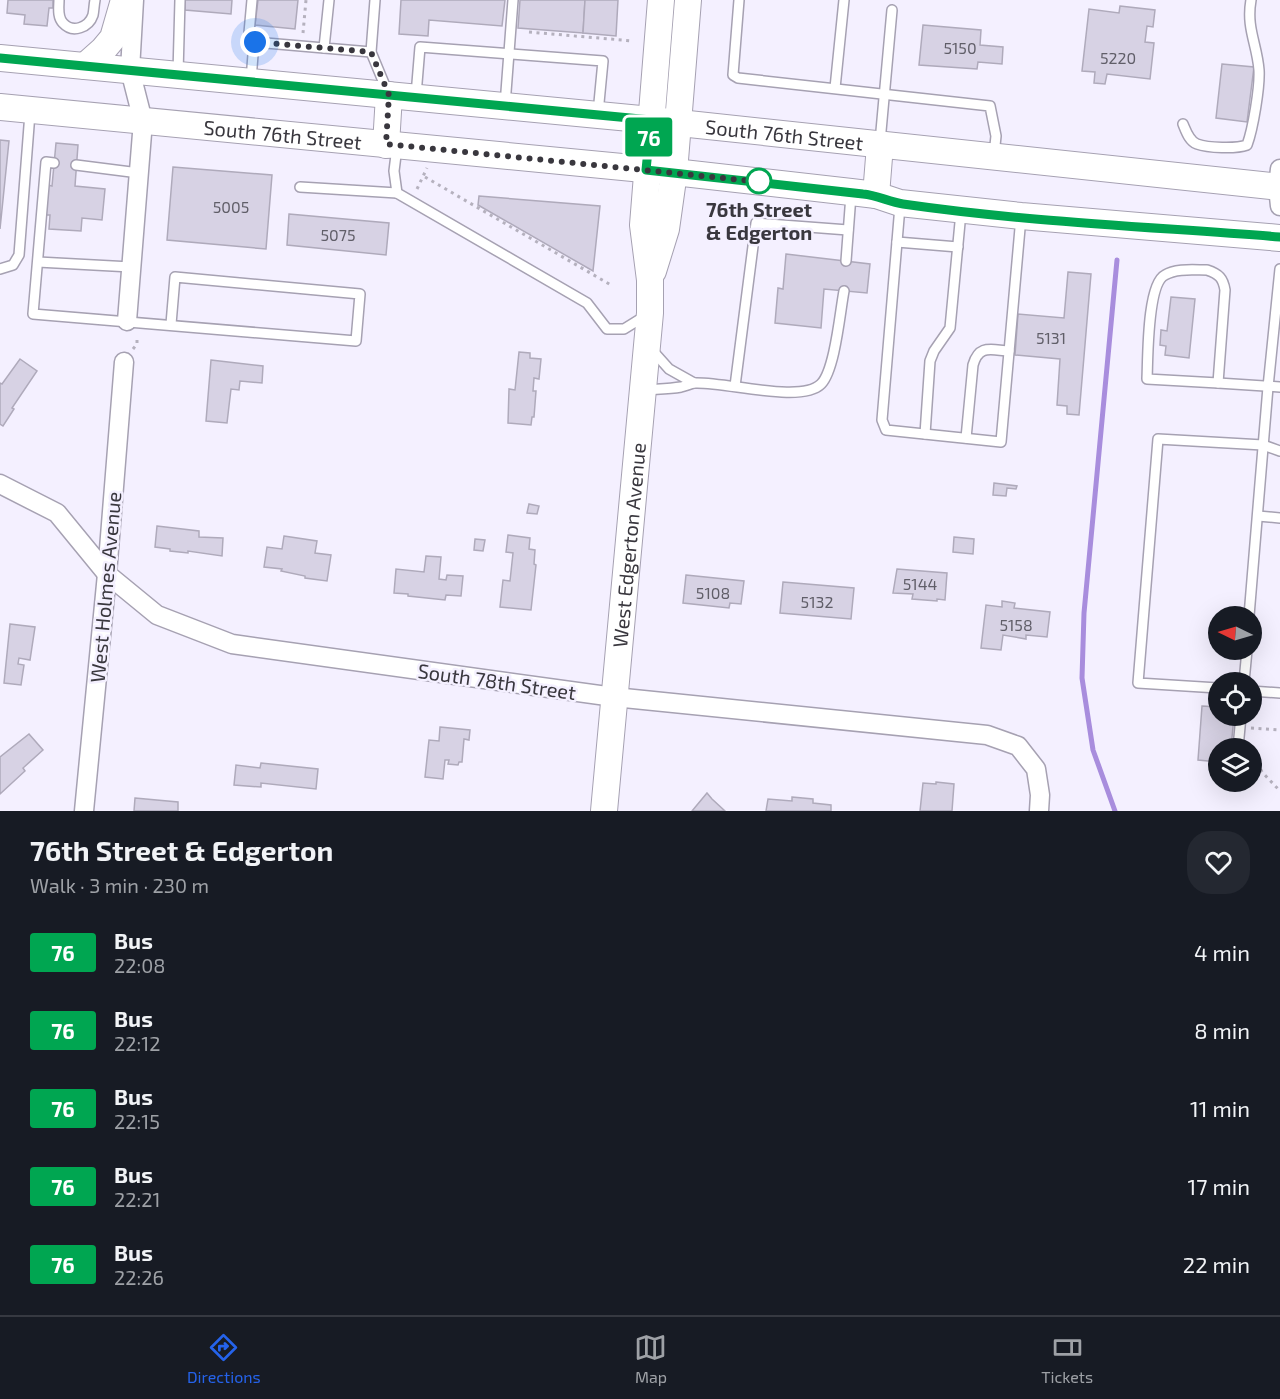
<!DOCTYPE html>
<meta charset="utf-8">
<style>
:root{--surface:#171b24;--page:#242831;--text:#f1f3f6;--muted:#9ea1a6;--line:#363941;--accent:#2563eb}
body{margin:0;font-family:"Exo 2",sans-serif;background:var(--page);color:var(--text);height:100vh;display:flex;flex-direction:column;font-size:22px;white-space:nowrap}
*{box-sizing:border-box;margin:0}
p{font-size:20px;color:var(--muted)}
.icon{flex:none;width:33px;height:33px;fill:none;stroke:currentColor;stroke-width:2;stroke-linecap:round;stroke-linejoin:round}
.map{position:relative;height:811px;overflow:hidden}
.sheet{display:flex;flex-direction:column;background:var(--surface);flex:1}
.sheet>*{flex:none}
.badge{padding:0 12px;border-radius:4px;font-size:21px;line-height:39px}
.needle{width:39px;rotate:275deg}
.tools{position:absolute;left:1208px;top:606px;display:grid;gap:12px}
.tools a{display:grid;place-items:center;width:54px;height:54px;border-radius:50%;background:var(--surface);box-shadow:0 6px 24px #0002;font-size:30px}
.you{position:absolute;width:30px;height:30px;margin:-15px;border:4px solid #fff;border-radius:50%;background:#1a73e8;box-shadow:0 0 0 9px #1a73e833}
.map>.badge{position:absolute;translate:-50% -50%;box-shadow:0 0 0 3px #fff}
.round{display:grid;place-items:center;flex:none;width:63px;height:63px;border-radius:24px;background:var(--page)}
.headline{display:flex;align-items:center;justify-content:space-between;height:102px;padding:0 30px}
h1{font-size:28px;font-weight:700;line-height:45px}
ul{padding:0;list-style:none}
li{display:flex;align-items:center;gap:18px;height:78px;padding:0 30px}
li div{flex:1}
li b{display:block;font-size:22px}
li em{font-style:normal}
li .badge{min-width:66px;font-weight:700;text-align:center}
.tab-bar{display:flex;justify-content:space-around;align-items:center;height:84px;border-top:2px solid var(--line);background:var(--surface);font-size:16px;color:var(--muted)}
.tab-bar a{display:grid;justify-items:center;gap:3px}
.tab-bar .on{color:var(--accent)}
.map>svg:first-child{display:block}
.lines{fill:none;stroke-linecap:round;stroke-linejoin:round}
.stream{stroke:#a88ddd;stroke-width:5}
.building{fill:#d7d2e4;stroke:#afaabb;stroke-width:1.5}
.lane-casing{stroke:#a6a1b2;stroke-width:12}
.street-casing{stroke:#a6a1b2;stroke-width:21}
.secondary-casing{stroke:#a6a1b2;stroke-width:28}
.path{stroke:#b5b1be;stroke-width:3;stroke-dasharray:3 4.5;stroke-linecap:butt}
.lane{stroke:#fff;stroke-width:9}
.street{stroke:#fff;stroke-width:18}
.secondary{stroke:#fff;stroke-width:26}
.line-casing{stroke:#fff;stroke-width:14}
.line{stroke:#00a651;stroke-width:9}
.walk{stroke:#39373e;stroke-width:6;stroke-dasharray:0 10.8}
.stop-dot{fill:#fff;stroke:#00a651;stroke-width:3}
.labels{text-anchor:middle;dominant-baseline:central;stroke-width:5;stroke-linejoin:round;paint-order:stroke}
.number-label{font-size:16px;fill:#605e68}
.street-label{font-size:20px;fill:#39373e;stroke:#f4f0ff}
.stop-label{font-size:20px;font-weight:bold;fill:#39373e;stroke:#f4f0ff}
</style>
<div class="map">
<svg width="1280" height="811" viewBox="0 0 1280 811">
<rect width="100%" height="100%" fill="#f4f0ff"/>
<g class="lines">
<path class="stream" d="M 1115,811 L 1093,750 L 1082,678 L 1084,613 L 1117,260"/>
</g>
<g class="building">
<path d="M 8,0 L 53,0 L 53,8 L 49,8 L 47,26 L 24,24 L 25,15 L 7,13 Z"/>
<path d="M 185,0 L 232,0 L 231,14 L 185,10 Z"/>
<path d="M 258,0 L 298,0 L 295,29 L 255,25 Z"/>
<path d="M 401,0 L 505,0 L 502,26 L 429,20 L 428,36 L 399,34 Z"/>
<path d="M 520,0 L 585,0 L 583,33 L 518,28 Z"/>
<path d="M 585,0 L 618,0 L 616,36 L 583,33 Z"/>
<path d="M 1120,6 L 1155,10 L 1153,27 L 1147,26 L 1145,42 L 1154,43 L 1150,79 L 1107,74 L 1105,84 L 1094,83 L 1095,72 L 1082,71 L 1089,9 L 1119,13 Z"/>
<path d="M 923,25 L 981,30 L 980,45 L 1003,47 L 1002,64 L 978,62 L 977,69 L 919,65 Z"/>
<path d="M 1222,64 L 1254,67 L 1247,122 L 1216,118 Z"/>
<path d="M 0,140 L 9,141 L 0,229 Z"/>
<path d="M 56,143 L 78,145 L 75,186 L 105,189 L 102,220 L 82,218 L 81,231 L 49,229 L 50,215 L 46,215 L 48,185 L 52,186 Z"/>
<path d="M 173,167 L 272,175 L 266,249 L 167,240 Z"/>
<path d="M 479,196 L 600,206 L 593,271 L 478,205 Z"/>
<path d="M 289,214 L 389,223 L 386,255 L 287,245 Z"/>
<path d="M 786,254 L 870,264 L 867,293 L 824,289 L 821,328 L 775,323 L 778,288 L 783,289 Z"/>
<path d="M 1068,272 L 1091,274 L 1079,415 L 1067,414 L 1067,406 L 1057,405 L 1060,359 L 1015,355 L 1018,314 L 1064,318 Z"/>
<path d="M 1171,297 L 1195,299 L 1189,358 L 1165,355 L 1166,346 L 1160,345 L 1161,330 L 1167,331 Z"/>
<path d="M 519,352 L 530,353 L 530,358 L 541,359 L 539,379 L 534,378 L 533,391 L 536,391 L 534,417 L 532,417 L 531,425 L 508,423 L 509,389 L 515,390 Z"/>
<path d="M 20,359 L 37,371 L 12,408 L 14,409 L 3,426 L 0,424 L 0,383 L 2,384 Z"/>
<path d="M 211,360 L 263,366 L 262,383 L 240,381 L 239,390 L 231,389 L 227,423 L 206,421 Z"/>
<path d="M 994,483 L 1017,486 L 1016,489 L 1007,488 L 1006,496 L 993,495 Z"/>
<path d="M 529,504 L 539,506 L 537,514 L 527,513 Z"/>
<path d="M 157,526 L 199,531 L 199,537 L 223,538 L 222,556 L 188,551 L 188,553 L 170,551 L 170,549 L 155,547 Z"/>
<path d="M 508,535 L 530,538 L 529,549 L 535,550 L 534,564 L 536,565 L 531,610 L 500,607 L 503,580 L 510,581 L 513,553 L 506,552 Z"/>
<path d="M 284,536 L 317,541 L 315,553 L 331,555 L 327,581 L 305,578 L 305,576 L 281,571 L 282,569 L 264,567 L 267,547 L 282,549 Z"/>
<path d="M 954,537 L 974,539 L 973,554 L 953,552 Z"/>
<path d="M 475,539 L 485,540 L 483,551 L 474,550 Z"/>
<path d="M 426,556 L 441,557 L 439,579 L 446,580 L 447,575 L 463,576 L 461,596 L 446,595 L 445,600 L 408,596 L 408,594 L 394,593 L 396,569 L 424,572 Z"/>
<path d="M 897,569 L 947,573 L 945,600 L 937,599 L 937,601 L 912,599 L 913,594 L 893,593 Z"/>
<path d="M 686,575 L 744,581 L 741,604 L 730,603 L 729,608 L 683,603 Z"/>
<path d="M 783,582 L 854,588 L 851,619 L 780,613 Z"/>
<path d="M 1002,601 L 1015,603 L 1014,608 L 1050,612 L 1047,637 L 1026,635 L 1026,639 L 1003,635 L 1001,650 L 981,648 L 986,605 L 1002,607 Z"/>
<path d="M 10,624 L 35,627 L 30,660 L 19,658 L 18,664 L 24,665 L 21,685 L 4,683 Z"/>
<path d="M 1202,706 L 1218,707 L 1218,716 L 1234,716 L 1231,748 L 1218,748 L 1218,762 L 1198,760 Z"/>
<path d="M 440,727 L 470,730 L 469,740 L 464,739 L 462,762 L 459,762 L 458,765 L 448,764 L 449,760 L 445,760 L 443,779 L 425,777 L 429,740 L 439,741 Z"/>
<path d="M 29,734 L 43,750 L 23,768 L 25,771 L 0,794 L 0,757 Z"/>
<path d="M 261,763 L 318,769 L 316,789 L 261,783 L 261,787 L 234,785 L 236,765 L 260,768 Z"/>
<path d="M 936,782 L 954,784 L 952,811 L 920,811 L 923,783 L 936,784 Z"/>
<path d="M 707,793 L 712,799 L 725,811 L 692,811 Z"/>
<path d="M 792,797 L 813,799 L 813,803 L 831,805 L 831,811 L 766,811 L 768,799 L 792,801 Z"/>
<path d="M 135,798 L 178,802 L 178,811 L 134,811 Z"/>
</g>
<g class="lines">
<defs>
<g id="lane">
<path d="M 59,0 C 59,7 57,17 63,23 C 73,34 89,27 93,15 C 94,10 94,5 95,0"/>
<path d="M 252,0 L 249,33 L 254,42"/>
<path d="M 329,0 L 324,48 L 371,52"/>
<path d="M 375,0 L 371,52 L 388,93"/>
<path d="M 739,0 L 733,75 L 738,78 L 990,106 L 996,136 L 994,155"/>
<path d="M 178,73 L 180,0"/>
<path d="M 251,80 L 254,42 L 324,48"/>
<path d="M 835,88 L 844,0"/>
<path d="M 416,95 L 420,47 L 603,61 L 598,113"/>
<path d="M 505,105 L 513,0"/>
<path d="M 1183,124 C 1186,131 1189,141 1197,144 C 1208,148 1236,149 1247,145 C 1253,129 1260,87 1259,70 C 1257,44 1246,28 1251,0"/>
<path d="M 880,142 L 892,10"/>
<path d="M 397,147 L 394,171 L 397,193 L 587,303 L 607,329 L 624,329 L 645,316"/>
<path d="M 54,163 L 46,162 L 33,314 L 356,341 L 360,294 L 175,277 L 171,324"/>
<path d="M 76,165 L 139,173"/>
<path d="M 300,187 L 397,193"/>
<path d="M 900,206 L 882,420 L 886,430 L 1001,442 L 1021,217"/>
<path d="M 897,242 L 958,247"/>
<path d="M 846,261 L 851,195"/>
<path d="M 38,262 L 131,267"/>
<path d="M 0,269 L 13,265 L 19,255 L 30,113"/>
<path d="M 1207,270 C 1219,274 1223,278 1225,290 L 1218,383 L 1147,379 C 1148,358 1147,284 1165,275 C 1176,268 1194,270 1207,270 Z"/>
<path d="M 652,350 L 669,369 L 694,383"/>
<path d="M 1218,383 L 1280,387"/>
<path d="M 735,386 L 756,223 L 848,230"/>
<path d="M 644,390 C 656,389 669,389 681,387 C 685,386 690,384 694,383 C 724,381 801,404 821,384 C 835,370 840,312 844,291"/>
<path d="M 925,434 L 930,361 L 934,351 L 950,328 L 961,212"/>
<path d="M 966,438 L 973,365 C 979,344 991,350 1009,351"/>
<path d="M 1258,516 L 1280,518"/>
<path d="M 1249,616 L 1268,387 L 1280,269"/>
<path d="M 1244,682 L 1247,650"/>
<path d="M 1218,688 L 1138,683 L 1158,439 L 1263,445 L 1280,451"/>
<path d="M 1251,691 L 1280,693"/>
<path d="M 1238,748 L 1241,716"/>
</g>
<g id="street">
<path d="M 1280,169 L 1278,187 L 1280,206"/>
<path d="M 127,321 L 143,121 L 130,70 L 134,0"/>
<path d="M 0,484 L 57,513 L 107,574 L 157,615 L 232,644 L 614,697 L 987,735 L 1018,746 L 1036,769 L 1040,795 L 1039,811"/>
<path d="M 84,811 L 107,574 L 124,362"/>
</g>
<g id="secondary">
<path id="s1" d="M 0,58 L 651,120 L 1280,187"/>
<path d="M 85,66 L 103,50 L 113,38 L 124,0"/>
<path id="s2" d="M 0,107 L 674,172 L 851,192 L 876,195 L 900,203 L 1021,216 L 1280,238"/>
<path d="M 386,145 L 389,95"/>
<path d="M 876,195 L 880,145"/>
<path d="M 653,271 L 666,229 L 674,172 L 688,0"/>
<path id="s3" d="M 604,811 L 650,313 L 650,280 L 643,225 L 661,0"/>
</g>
</defs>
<use href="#lane" class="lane-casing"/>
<use href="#street" class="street-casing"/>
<use href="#secondary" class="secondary-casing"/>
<g class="path">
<path d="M 529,32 L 633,41"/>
<path d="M 303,33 L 306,0"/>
<path d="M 425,177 L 611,285"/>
<path d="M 417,189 L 427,168"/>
<path d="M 133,349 L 137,344 L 137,336"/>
<path d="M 1251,728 L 1280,730"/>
<path d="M 1251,749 L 1262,772 L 1280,791"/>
</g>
<use href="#lane" class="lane"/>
<use href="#street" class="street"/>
<use href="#secondary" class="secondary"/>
</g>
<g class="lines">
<defs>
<path id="line" d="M 0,58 L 651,120 L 646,170 L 863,194 C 877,195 889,202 903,204 C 1027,222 1155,227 1280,237"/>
</defs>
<use href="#line" class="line-casing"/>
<use href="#line" class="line"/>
<path class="walk" d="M 255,42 L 371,52 L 389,95 L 386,144 L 762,182 L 759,181"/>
</g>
<circle class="stop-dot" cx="759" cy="181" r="12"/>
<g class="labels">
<g class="number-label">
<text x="960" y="47">5150</text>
<text x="1118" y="57">5220</text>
<text x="231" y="206">5005</text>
<text x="338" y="234">5075</text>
<text x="1051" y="337">5131</text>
<text x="920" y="583">5144</text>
<text x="713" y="592">5108</text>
<text x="817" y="601">5132</text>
<text x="1016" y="624">5158</text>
</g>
<g class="street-label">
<text stroke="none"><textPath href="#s2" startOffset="284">South 76th Street</textPath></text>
<text stroke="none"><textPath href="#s1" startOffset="788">South 76th Street</textPath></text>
<text stroke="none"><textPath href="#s3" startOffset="267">West Edgerton Avenue</textPath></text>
<text transform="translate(105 587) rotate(-85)">West Holmes Avenue</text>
<text transform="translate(497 681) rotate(8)">South 78th Street</text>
</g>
<g class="stop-label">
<text x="759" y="209">76th Street<tspan x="759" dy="23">&amp; Edgerton</tspan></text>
</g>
</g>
</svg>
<div class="tools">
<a><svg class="needle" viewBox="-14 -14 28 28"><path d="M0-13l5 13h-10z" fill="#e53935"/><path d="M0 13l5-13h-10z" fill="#9ea1a6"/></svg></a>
<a><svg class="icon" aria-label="locate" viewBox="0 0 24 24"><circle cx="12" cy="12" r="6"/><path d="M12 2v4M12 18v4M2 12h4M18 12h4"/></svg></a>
<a><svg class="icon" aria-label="layers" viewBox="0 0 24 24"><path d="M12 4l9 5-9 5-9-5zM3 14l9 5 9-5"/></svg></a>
</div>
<div class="you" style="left:255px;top:42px"></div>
<b class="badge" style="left:649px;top:137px;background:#00a651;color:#fff">76</b>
</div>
<section class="sheet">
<div class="headline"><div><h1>76th Street &amp; Edgerton</h1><p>Walk · 3 min · 230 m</p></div><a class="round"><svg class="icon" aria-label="heart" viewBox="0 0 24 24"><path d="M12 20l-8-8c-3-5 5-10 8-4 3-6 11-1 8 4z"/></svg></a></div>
<ul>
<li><span class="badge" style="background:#00a651;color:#fff">76</span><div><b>Bus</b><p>22:08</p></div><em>4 min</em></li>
<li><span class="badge" style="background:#00a651;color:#fff">76</span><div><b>Bus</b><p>22:12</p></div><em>8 min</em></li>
<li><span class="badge" style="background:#00a651;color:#fff">76</span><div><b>Bus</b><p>22:15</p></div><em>11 min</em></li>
<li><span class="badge" style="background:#00a651;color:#fff">76</span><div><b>Bus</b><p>22:21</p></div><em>17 min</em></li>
<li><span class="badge" style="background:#00a651;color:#fff">76</span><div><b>Bus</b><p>22:26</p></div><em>22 min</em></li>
</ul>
</section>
<nav class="tab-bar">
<a class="on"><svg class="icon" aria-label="directions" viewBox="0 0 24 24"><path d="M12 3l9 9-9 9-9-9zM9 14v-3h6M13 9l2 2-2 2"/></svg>Directions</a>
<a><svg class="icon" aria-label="map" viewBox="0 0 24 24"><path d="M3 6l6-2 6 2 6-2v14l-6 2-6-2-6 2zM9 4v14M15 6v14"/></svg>Map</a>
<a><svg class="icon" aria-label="tickets" viewBox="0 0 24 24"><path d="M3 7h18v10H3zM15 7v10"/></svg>Tickets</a>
</nav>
